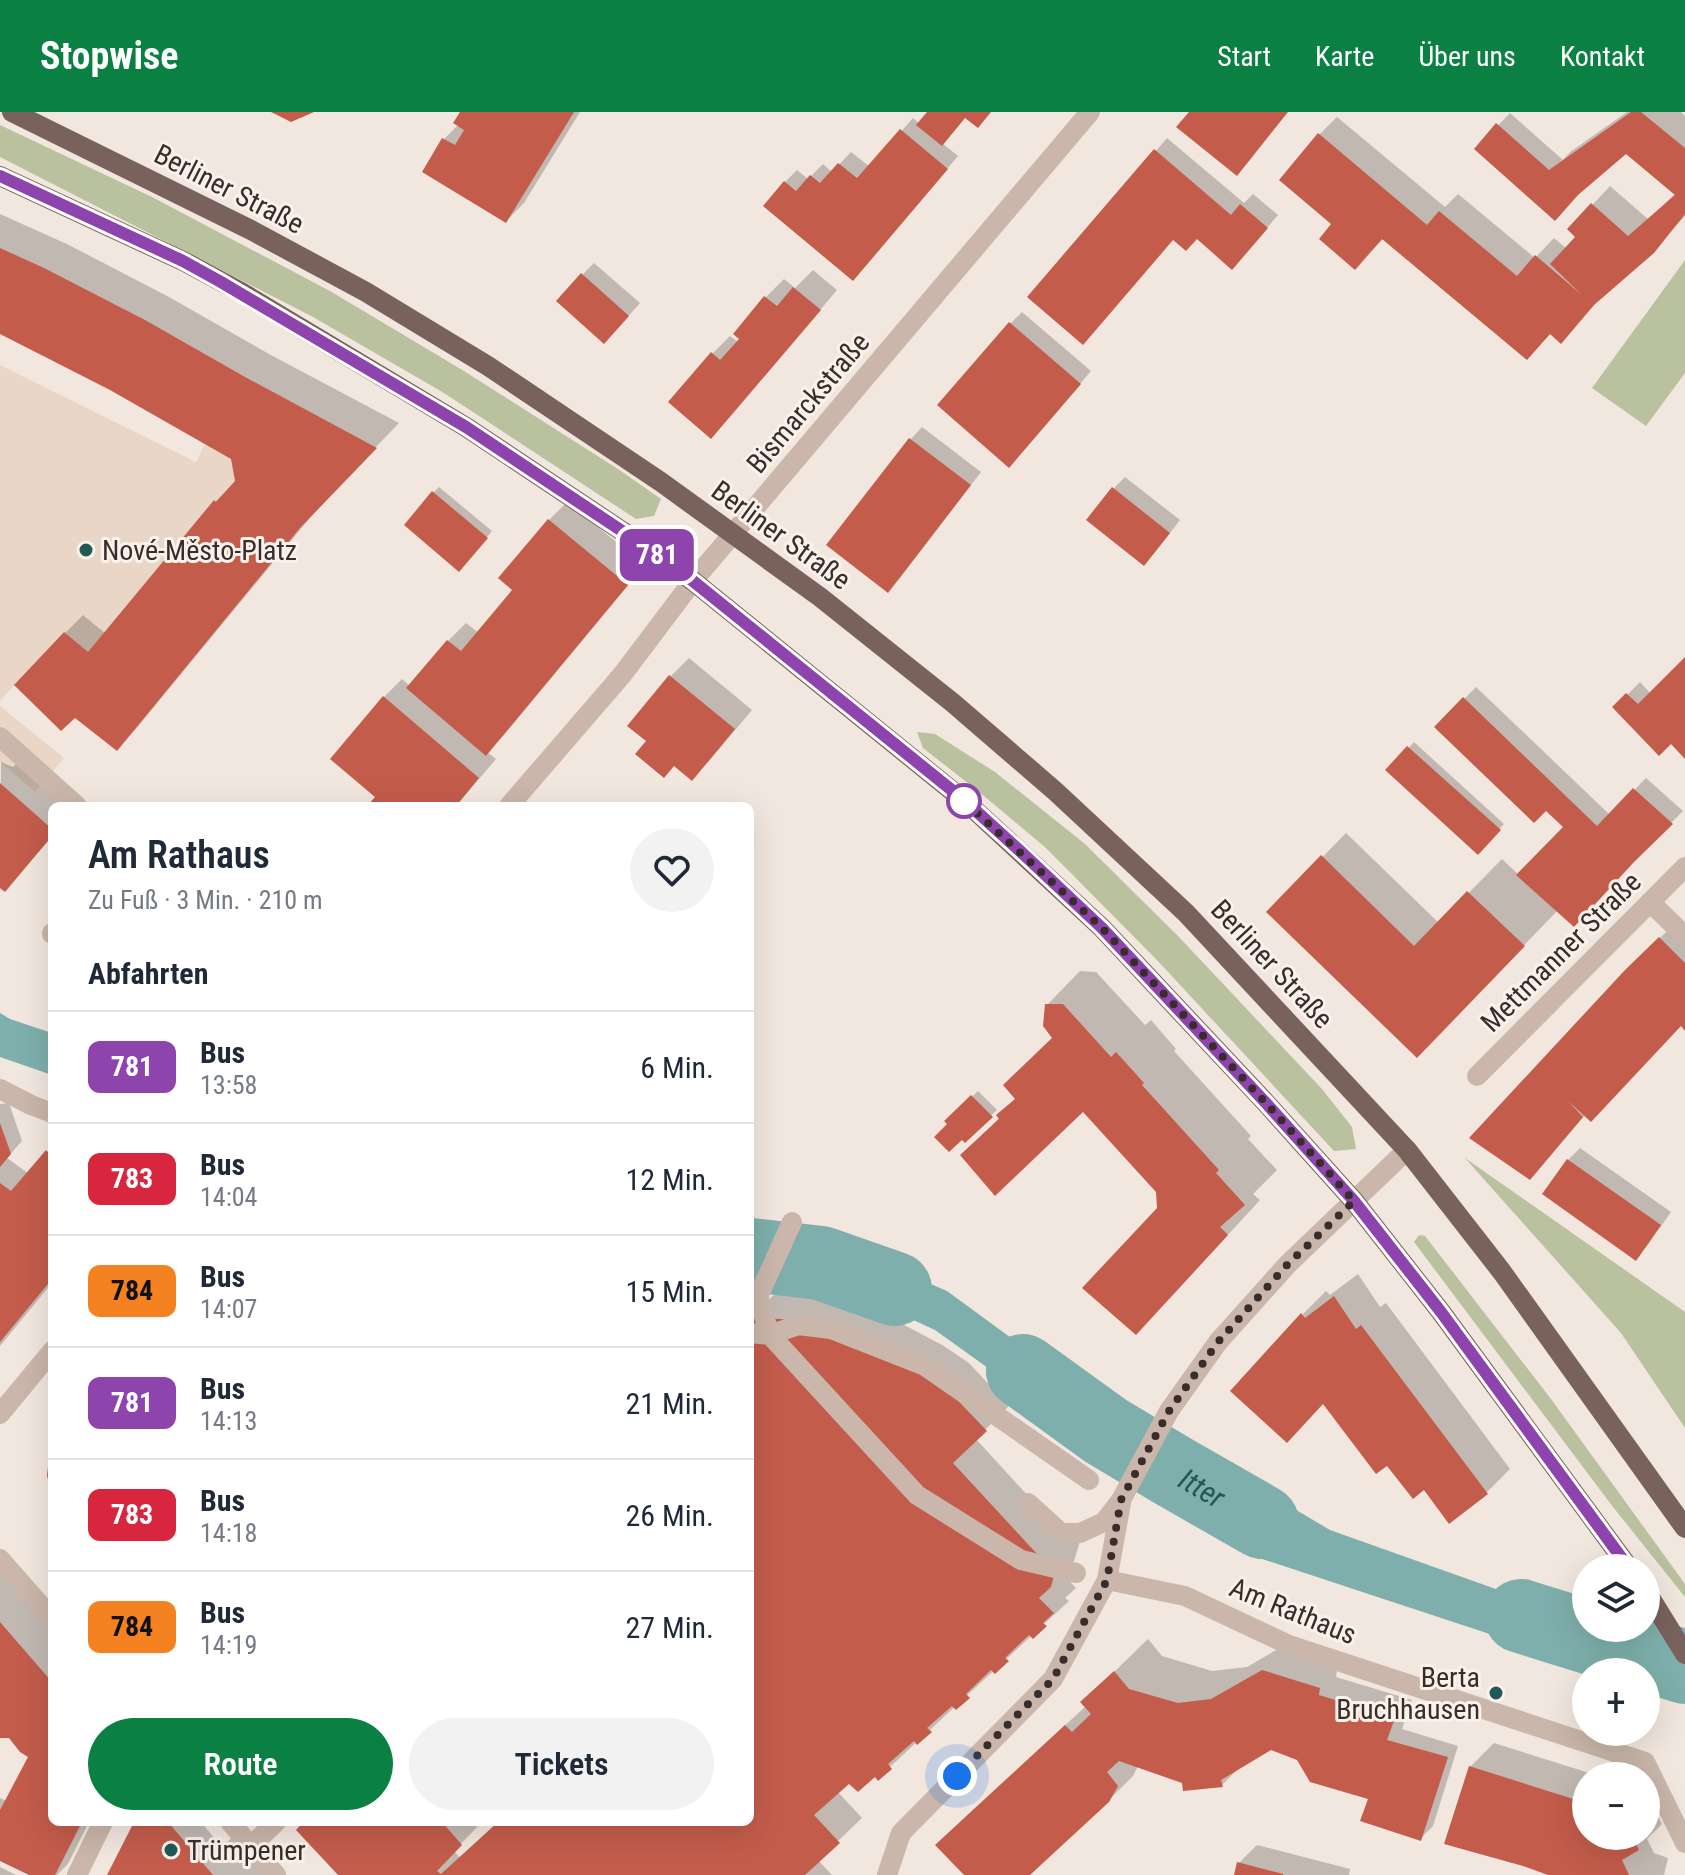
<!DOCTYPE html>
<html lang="de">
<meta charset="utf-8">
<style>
:root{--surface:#fff;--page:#f2f2f3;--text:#1f2937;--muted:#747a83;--line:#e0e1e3;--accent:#0b8043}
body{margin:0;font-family:"Roboto Condensed",sans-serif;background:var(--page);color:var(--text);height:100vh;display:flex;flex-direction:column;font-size:30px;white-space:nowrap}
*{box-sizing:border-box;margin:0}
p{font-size:26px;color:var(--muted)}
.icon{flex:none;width:44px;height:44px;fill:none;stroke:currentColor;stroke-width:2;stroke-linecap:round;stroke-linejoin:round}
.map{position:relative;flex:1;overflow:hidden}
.details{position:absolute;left:48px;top:690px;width:706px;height:1024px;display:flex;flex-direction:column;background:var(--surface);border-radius:12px;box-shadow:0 8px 32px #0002}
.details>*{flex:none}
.badge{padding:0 16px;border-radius:12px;font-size:28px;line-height:52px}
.tools{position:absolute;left:1572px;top:1442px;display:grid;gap:16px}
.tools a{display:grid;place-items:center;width:88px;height:88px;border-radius:50%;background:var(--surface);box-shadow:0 8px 32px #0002;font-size:40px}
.you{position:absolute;width:40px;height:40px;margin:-20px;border:6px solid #fff;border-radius:50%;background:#1a73e8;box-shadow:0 0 0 12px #1a73e833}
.map>.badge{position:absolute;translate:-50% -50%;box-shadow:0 0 0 4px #fff}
h2{padding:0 40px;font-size:30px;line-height:72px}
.round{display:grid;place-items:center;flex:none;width:84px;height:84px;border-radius:42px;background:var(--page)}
.summary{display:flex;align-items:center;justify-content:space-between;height:136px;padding:0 40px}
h1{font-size:38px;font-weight:600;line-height:60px}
.button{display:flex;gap:16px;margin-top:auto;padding:16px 40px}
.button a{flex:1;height:92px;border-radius:48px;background:var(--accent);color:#fff;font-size:32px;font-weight:600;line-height:92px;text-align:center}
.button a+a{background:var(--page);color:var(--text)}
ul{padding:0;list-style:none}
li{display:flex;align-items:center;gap:24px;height:112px;padding:0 40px;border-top:2px solid var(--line)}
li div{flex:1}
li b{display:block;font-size:30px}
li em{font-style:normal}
li .badge{min-width:88px;font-weight:700;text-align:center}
header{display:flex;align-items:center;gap:48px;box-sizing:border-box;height:112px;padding:0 40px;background:var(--accent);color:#fff}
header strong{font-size:38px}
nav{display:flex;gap:44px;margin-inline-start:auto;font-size:28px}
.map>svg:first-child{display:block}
.green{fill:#b9c19e}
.plaza{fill:#ead6c6}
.water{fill:#7eafac}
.shadow{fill:#0003}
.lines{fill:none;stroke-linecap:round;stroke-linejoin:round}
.river{stroke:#7eafac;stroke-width:74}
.building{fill:#c35c4b}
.minor{stroke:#cab6aa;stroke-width:20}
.major{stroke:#79625b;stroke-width:20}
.line-casing{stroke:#fff;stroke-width:18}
.line{stroke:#8e44ad;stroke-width:12}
.walk{stroke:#382d2a;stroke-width:8;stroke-dasharray:0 14.4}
.poi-dot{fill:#205957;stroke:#faf1eb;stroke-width:3}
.stop-dot{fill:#fff;stroke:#8e44ad;stroke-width:4}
.labels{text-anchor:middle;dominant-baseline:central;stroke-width:6;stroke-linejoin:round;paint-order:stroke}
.street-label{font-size:28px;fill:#382d2a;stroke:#faf1eb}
.poi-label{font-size:28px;fill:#382d2a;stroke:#faf1eb;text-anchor:start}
.water-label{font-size:30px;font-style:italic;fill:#205957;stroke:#faf1eb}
</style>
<header>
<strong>Stopwise</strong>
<nav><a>Start</a><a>Karte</a><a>Über uns</a><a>Kontakt</a></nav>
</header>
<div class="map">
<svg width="1685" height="1763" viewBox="0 0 1685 1763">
<rect width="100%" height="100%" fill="#f2e7de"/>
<g class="green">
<path d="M 0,13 L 152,85 L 330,179 L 464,259 L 618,357 L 661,387 L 654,404 L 636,407 L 444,281 L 313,205 L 0,45 Z"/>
<path d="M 1685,148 L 1685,261 L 1646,314 L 1592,276 Z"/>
<path d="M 917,620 L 935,622 L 995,660 L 1085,732 L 1178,824 L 1322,977 L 1352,1015 L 1356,1037 L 1334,1039 L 1156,847 L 1046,736 L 978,679 L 923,636 Z"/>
<path d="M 1465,1046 L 1685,1200 L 1685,1316 L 1621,1221 Z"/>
<path d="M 1419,1123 L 1425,1124 L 1551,1287 L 1685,1472 L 1685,1485 L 1613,1395 L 1414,1130 Z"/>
</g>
<g class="plaza">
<path d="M 0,253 L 196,350 L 205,332 L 231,347 L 235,369 L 216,390 L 214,388 L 88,540 L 63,520 L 0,589 Z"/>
<path d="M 0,594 L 64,646 L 35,680 L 0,650 Z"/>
</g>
<g class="water">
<path d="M 0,901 L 10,907 L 52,921 L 52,963 L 0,945 Z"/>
<path d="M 750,1126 L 768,1129 L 750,1155 Z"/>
<path d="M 802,1128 L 870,1146 L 947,1179 L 1116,1303 L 1097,1334 L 935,1218 L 881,1193 L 794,1167 Z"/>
<path d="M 1188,1334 L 1330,1418 L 1586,1509 L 1586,1516 L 1610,1517 L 1632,1560 L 1605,1560 L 1253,1444 L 1158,1383 Z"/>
</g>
<g class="shadow">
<path d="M 462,0 L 580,0 L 524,91 L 506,109 L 425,59 L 444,27 L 459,12 Z"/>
<path d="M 930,0 L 991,0 L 966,3 L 942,31 L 958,44 L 864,155 L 785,70 L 797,58 L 808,67 L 823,52 L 832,60 L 851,40 L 870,55 L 913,6 L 920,12 Z"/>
<path d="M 1627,0 L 1681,0 L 1685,4 L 1685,104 L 1653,139 L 1604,182 L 1561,229 L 1551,221 L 1527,246 L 1384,126 L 1355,156 L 1334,112 L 1319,23 L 1337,5 L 1445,95 L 1458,82 L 1535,146 L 1554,126 L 1567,137 L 1578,125 L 1570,117 L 1610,74 L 1648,107 L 1676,81 L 1626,39 L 1582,76 L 1476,36 L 1510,1 L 1563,48 L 1570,40 Z"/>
<path d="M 1167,26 L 1244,91 L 1253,82 L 1278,103 L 1244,143 L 1197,125 L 1174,126 L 1030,185 Z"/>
<path d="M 0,102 L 69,133 L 169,185 L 269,242 L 399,311 L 323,390 L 135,618 L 117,636 L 65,521 L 83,503 L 106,522 L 216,389 L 237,368 L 233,346 L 111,277 L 0,220 Z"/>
<path d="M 594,151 L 640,191 L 616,218 L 583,162 Z"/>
<path d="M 813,158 L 837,178 L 729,306 L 712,242 L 730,224 L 738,230 L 741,226 L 736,221 L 766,185 L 784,167 L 795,176 Z"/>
<path d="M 1022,200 L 1091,259 L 1021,341 L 1010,212 Z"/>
<path d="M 922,315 L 981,360 L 900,466 L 888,478 L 829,433 L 911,327 Z"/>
<path d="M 1125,365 L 1180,408 L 1156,439 L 1144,451 L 1114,376 Z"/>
<path d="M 439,375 L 492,419 L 464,452 L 433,381 Z"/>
<path d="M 567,390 L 645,453 L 504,623 L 487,640 L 496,647 L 456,694 L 370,694 L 378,684 L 384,585 L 402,567 L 410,574 L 448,529 L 466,511 L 479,521 L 515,478 L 501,466 L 549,408 Z"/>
<path d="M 689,546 L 752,598 L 710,648 L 692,666 L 630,614 L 671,564 Z"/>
<path d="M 1685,548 L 1685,644 L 1671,629 L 1615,595 L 1640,570 L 1651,582 Z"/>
<path d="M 1476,575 L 1610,703 L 1646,666 L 1683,699 L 1644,738 L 1558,798 L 1450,910 L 1269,800 L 1346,721 L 1439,811 L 1502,747 L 1519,763 L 1565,715 L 1546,696 L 1437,615 Z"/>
<path d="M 1414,630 L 1504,712 L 1478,740 L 1388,658 Z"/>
<path d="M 1,650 L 13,655 L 16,652 L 64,694 L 52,694 L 52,725 L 5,777 L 0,773 Z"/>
<path d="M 1678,808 L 1685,815 L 1685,916 L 1681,912 L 1586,1002 L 1547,1047 L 1529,1065 L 1627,859 Z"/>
<path d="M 1080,859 L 1096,860 L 1145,913 L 1151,908 L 1176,937 L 1174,939 L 1251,1024 L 1248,1027 L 1277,1058 L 1253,1082 L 1260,1088 L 1169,1187 L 1158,1079 L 1083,997 L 962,1043 L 1000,1005 L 999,1003 L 1016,986 L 1054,925 L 1047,893 Z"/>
<path d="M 978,979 L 997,998 L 965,1028 L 947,1009 Z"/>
<path d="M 9,991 L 22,1029 L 7,1046 L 29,1062 L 52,1035 L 52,1171 L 0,1234 L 0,992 Z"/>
<path d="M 1580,1036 L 1671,1100 L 1647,1134 L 1636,1146 L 1568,1048 Z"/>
<path d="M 1358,1162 L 1380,1195 L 1386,1191 L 1510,1357 L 1486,1381 L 1425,1375 L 1388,1352 L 1324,1290 L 1302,1203 L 1326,1179 L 1330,1183 Z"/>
<path d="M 775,1182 L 818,1185 L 853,1192 L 891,1206 L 944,1234 L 969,1251 L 1009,1294 L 976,1327 L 1061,1420 L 1080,1429 L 1074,1449 L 1062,1461 L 1076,1476 L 1065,1486 L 1069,1489 L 878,1666 L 875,1662 L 859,1664 L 837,1679 L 862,1706 L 818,1748 L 832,1763 L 340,1763 L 305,1710 L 476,1710 L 479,1713 L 454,1739 L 460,1746 L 499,1710 L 750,1710 L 750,1198 L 754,1201 Z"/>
<path d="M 0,1437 L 52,1500 L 52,1710 L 89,1710 L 68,1752 L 57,1763 L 34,1763 L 0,1747 L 0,1686 L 7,1689 L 30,1645 L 10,1624 L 0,1624 Z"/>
<path d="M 1148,1527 L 1162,1544 L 1212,1559 L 1247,1555 L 1295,1527 L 1337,1558 L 1336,1565 L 1412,1588 L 1402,1617 L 1458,1634 L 1433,1714 L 1421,1726 L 1373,1679 L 1299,1646 L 1271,1636 L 1242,1653 L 1222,1673 L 1184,1670 L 1138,1654 L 1133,1664 L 1108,1689 L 1027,1763 L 966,1763 L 961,1709 L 1086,1594 L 1083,1590 Z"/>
<path d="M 1494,1631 L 1599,1664 L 1586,1664 L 1586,1724 L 1646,1724 L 1646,1706 L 1656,1701 L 1662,1712 L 1647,1727 L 1654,1741 L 1668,1746 L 1664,1763 L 1553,1763 L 1470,1655 Z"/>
<path d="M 136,1710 L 201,1710 L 222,1735 L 238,1720 L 275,1763 L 109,1763 Z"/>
<path d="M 1257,1733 L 1350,1757 L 1349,1763 L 1236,1763 L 1239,1751 Z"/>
<path d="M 0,1755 L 16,1763 L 0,1763 Z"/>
</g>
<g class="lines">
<g class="river">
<path d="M 750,1143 L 821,1151 L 895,1177"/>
<path id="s1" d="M 1023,1259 L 1106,1319 L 1173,1359 L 1262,1410"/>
<path d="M 1521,1504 L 1685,1555"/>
</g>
</g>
<g class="building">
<path d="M 271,0 L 314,0 L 291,10 Z"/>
<path d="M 460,0 L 574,0 L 506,111 L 422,60 L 442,26 L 455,33 L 464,18 L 453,11 Z"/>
<path d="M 927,0 L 991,0 L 978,16 L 965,6 L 942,34 L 916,13 Z"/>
<path d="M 1189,0 L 1288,0 L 1237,64 L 1176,15 Z"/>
<path d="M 1631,0 L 1641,0 L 1685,36 L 1685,102 L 1654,141 L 1594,193 L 1561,232 L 1550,222 L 1527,248 L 1382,127 L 1355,158 L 1319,127 L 1331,112 L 1279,68 L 1318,21 L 1427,113 L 1439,99 L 1517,164 L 1535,143 L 1582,183 L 1550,152 L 1575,125 L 1567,117 L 1591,91 L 1628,124 L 1675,83 L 1626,42 L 1578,83 L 1555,109 L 1474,37 L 1496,11 L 1549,58 Z"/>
<path d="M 900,17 L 948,57 L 853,169 L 763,94 L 784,69 L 796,79 L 810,63 L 820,71 L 838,51 L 857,66 Z"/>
<path d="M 1154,37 L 1231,103 L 1240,92 L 1268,116 L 1232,158 L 1197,127 L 1186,139 L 1173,128 L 1083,233 L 1027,185 Z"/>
<path d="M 0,136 L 44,156 L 145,208 L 245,265 L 377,336 L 300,416 L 117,639 L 75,606 L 61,619 L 14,573 L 64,520 L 88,540 L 214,388 L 216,390 L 235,369 L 231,347 L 110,278 L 0,222 Z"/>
<path d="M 581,161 L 629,204 L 604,232 L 556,189 Z"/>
<path d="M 793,175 L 821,198 L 711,327 L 668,290 L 711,240 L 720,248 L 739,227 L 733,222 L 764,184 L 777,194 Z"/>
<path d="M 1009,210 L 1081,272 L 1009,356 L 937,293 Z"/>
<path d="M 909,326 L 971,373 L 888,481 L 826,433 Z"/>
<path d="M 1112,375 L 1170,421 L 1144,454 L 1086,408 Z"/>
<path d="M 432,379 L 488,426 L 459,460 L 404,413 Z"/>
<path d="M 548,407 L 628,473 L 486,644 L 406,576 L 447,528 L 461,539 L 512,478 L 498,466 Z"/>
<path d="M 1685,545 L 1685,647 L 1671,632 L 1659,644 L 1612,595 L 1626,581 L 1638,592 Z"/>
<path d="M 669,563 L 735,617 L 692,669 L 674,654 L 664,666 L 635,642 L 646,629 L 627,614 Z"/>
<path d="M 383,584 L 479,666 L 456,694 L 367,694 L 375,685 L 330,647 Z"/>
<path d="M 1463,585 L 1597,714 L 1633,676 L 1673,712 L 1634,750 L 1574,815 L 1516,763 L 1563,715 L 1546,699 L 1534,711 L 1434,615 Z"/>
<path d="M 1407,634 L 1501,718 L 1478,743 L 1385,658 Z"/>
<path d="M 0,671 L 52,717 L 52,724 L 5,780 L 0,776 Z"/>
<path d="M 1321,743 L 1414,834 L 1467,779 L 1525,834 L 1417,946 L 1266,800 Z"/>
<path d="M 1659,825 L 1685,851 L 1685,919 L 1681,914 L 1591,1010 L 1567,988 L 1583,1005 L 1530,1068 L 1469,1026 L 1625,858 Z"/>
<path d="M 1045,892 L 1063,892 L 1111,945 L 1116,940 L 1144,971 L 1142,973 L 1219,1058 L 1216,1061 L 1245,1093 L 1220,1115 L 1228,1123 L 1136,1223 L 1082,1176 L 1157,1096 L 1156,1080 L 1083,1000 L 995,1084 L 960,1043 L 999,1007 L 996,1003 L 1015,987 L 1003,973 L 1052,926 L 1043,914 Z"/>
<path d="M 971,983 L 993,1005 L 965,1031 L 962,1028 L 949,1040 L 934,1025 L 947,1012 L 944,1009 Z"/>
<path d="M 0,1011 L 11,1042 L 0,1055 Z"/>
<path d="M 46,1038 L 52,1044 L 52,1167 L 0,1230 L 0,1071 L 11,1079 Z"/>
<path d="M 1567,1047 L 1661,1113 L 1636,1149 L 1542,1082 Z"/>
<path d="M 1334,1184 L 1356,1217 L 1361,1213 L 1488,1382 L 1449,1412 L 1424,1378 L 1413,1387 L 1387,1354 L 1376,1362 L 1323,1292 L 1287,1331 L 1230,1279 L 1301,1201 L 1305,1206 Z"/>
<path d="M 750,1205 L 793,1208 L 828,1215 L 945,1275 L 987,1319 L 953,1351 L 1038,1443 L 1057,1453 L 1051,1475 L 1039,1486 L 1054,1501 L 1043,1511 L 1047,1514 L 1033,1527 L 1029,1523 L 1005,1546 L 1009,1549 L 995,1562 L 991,1558 L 966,1582 L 970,1586 L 956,1598 L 952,1594 L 927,1616 L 932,1620 L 917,1633 L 914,1629 L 888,1652 L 892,1657 L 878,1669 L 875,1665 L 858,1680 L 849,1672 L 814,1703 L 840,1731 L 805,1763 L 338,1763 L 296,1718 L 303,1710 L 442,1710 L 462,1733 L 437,1759 L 441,1762 L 498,1710 L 750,1710 Z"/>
<path d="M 52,1338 L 52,1378 L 51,1378 L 47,1364 L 49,1345 Z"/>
<path d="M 0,1510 L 52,1570 L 52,1710 L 82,1710 L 55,1763 L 29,1763 L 0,1749 L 0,1698 L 28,1645 L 20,1640 L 9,1626 L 0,1626 Z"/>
<path d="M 1262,1558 L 1320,1576 L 1319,1583 L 1395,1606 L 1387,1628 L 1448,1645 L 1421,1729 L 1360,1709 L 1368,1687 L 1310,1670 L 1297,1648 L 1271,1638 L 1221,1668 L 1223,1675 L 1183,1679 L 1182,1671 L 1119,1649 L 1107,1660 L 1118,1674 L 1109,1690 L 1030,1763 L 964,1763 L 935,1733 L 1065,1613 L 1072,1620 L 1091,1602 L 1080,1590 L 1114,1559 L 1129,1577 L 1178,1591 L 1211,1587 Z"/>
<path d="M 1469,1654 L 1586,1691 L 1586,1724 L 1609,1724 L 1613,1733 L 1632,1724 L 1639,1738 L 1622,1748 L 1629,1763 L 1548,1763 L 1523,1754 L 1444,1732 Z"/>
<path d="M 134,1710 L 168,1710 L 213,1763 L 107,1763 Z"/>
<path d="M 1237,1750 L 1283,1762 L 1283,1763 L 1234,1763 Z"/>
</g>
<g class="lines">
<g class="minor">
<path d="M 0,625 L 77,694"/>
<path d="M 509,694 L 622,563 L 693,469 L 1090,0"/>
<path d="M 1650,790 L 1685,824"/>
<path d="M 52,822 L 52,821"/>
<path d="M 1477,964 L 1685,755"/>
<path d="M 0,977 L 31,993 L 52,1001"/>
<path d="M 758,1185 L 792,1110"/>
<path d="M 750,1189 L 758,1185 L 770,1223 L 798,1213 L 831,1217 L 925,1254 L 1089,1368"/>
<path d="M 750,1221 L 770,1223 L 917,1383 L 1021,1448 L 1076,1461"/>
<path d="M 0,1302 L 52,1239"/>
<path d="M 1028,1391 L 1061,1421 L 1080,1421 L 1104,1410 L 1121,1388 L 1169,1299 L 1218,1230 L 1287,1153 L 1407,1038"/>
<path d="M 0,1447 L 52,1506"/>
<path d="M 1107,1468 L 1185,1484 L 1289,1533 L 1645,1650 L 1685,1731"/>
<path d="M 230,1710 L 276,1763"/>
<path d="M 250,1735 L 276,1710"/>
<path d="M 77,1763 L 103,1710"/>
<path d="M 887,1763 L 901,1721 L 1053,1567 L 1107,1468 L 1121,1391"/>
</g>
<g class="major">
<path d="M 12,0 L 251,118 L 366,180 L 488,254 L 661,370 L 820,485 L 953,591 L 1055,679 L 1186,801 L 1407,1038 L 1502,1160 L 1685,1416"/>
<path d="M 0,64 L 183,149 L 241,180 L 466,315 L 622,419 L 693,469 L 966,690 L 1102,816 L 1266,991 L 1354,1089 L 1441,1200 L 1629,1456"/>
<path d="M 1646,1479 L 1685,1542"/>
</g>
</g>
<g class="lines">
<defs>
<path id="line" d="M 0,64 L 183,149 L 221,170 L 466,315 L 622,419 L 693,469 L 964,688 L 1019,738 L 1102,816 L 1266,991 L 1354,1089 L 1441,1200 L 1629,1456"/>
</defs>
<use href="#line" class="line-casing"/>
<use href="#line" class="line"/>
<path class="walk" d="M 957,1664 L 1053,1567 L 1107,1468 L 1121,1388 L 1169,1299 L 1218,1230 L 1287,1153 L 1354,1089 L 1266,991 L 1102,816 L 964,689"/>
</g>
<g class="poi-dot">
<circle cx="86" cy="438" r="8"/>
<circle cx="1496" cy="1581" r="8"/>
<circle cx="171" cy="1738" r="8"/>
</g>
<circle class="stop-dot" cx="964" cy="689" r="16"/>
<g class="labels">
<g class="street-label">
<text transform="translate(229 77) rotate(27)">Berliner Straße</text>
<text transform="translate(808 291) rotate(-50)">Bismarckstraße</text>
<text transform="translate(781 423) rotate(36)">Berliner Straße</text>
<text transform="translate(1561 840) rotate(-45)">Mettmanner Straße</text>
<text transform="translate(1272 852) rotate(47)">Berliner Straße</text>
<text transform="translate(1293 1499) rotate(22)">Am Rathaus</text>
</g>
<g class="poi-label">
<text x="102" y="438">Nové-Město-Platz</text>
<text x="1480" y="1565" text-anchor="end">Berta<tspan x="1480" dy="32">Bruchhausen</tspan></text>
<text x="187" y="1738">Trümpener</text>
</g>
<g class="water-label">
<text stroke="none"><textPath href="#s1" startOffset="214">Itter</textPath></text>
</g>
</g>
</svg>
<div class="tools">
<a><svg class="icon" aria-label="layers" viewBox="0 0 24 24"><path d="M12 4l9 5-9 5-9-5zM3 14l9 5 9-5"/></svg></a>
<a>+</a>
<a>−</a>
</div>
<div class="you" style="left:957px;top:1664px"></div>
<b class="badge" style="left:657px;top:443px;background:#8e44ad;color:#fff">781</b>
<section class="details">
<div class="summary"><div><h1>Am Rathaus</h1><p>Zu Fuß · 3 Min. · 210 m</p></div><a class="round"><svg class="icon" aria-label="heart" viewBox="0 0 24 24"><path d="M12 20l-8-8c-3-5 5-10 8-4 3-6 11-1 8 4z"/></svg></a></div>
<h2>Abfahrten</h2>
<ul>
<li><span class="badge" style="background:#8e44ad;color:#fff">781</span><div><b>Bus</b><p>13:58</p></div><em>6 Min.</em></li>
<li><span class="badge" style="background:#d7263d;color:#fff">783</span><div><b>Bus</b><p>14:04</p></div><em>12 Min.</em></li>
<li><span class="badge" style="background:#f58220;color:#111">784</span><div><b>Bus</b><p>14:07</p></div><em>15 Min.</em></li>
<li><span class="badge" style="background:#8e44ad;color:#fff">781</span><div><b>Bus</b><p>14:13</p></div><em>21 Min.</em></li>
<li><span class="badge" style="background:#d7263d;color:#fff">783</span><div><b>Bus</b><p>14:18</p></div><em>26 Min.</em></li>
<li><span class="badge" style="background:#f58220;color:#111">784</span><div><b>Bus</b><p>14:19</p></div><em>27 Min.</em></li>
</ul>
<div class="button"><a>Route</a><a>Tickets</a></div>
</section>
</div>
